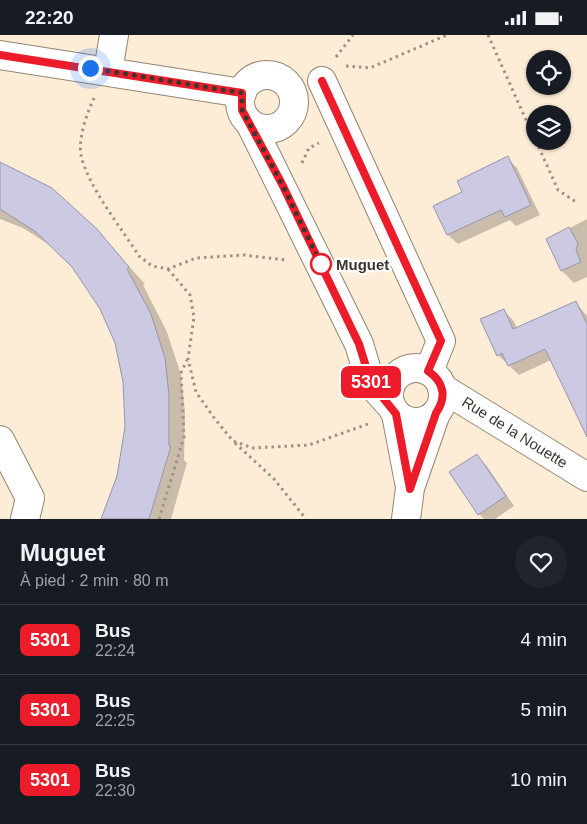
<!DOCTYPE html>
<html lang="fr">
<meta charset="utf-8">
<style>
:root{--surface:#171b24;--page:#20242c;--text:#f1f3f6;--muted:#9ea1a6;--line:#363941}
body{margin:0;font-family:Helvetica,sans-serif;background:var(--page);color:var(--text);height:100vh;display:flex;flex-direction:column;font-size:19px;white-space:nowrap}
*{box-sizing:border-box;margin:0}
p{font-size:16px;color:var(--muted)}
.icon{flex:none;width:28px;height:28px;fill:none;stroke:currentColor;stroke-width:2;stroke-linecap:round;stroke-linejoin:round}
.map{position:relative;height:484px;overflow:hidden}
.details{display:flex;flex-direction:column;background:var(--surface);flex:1}
.details>*{flex:none}
.badge{padding:0 10px;border-radius:8px;font-size:18px;line-height:32px}
.buttons{position:absolute;left:526px;top:15px;display:grid;gap:10px}
.buttons a{display:grid;place-items:center;width:45px;height:45px;border-radius:50%;background:var(--surface);box-shadow:0 1px 4px #0004;font-size:25px}
.you{position:absolute;width:25px;height:25px;margin:-12px;border:4px solid #fff;border-radius:50%;background:#1a73e8;box-shadow:0 0 0 8px #1a73e833}
.map>.badge{position:absolute;translate:-50% -50%;box-shadow:0 0 0 2px #fff}
.round{display:grid;place-items:center;flex:none;width:52px;height:52px;border-radius:26px;background:var(--page)}
.summary{display:flex;align-items:center;justify-content:space-between;height:85px;padding:0 20px}
h1{font-size:24px;font-weight:600;line-height:38px}
ul{padding:0;list-style:none}
li{display:flex;align-items:center;gap:15px;height:70px;padding:0 20px;border-top:1px solid var(--line)}
li div{flex:1}
li b{display:block;font-size:19px}
li em{font-style:normal}
li .badge{min-width:55px;font-weight:700;text-align:center}
.status{display:flex;justify-content:space-between;align-items:center;height:35px;padding:0 25px;background:var(--surface);direction:ltr}
.status svg{height:14px;fill:currentColor}
.map>svg:first-child{display:block}
.shadow{fill:#0003}
.building{fill:#cccae3;stroke:#9795ac}
.lines{fill:none;stroke-linecap:round;stroke-linejoin:round}
.minor-casing{stroke:#938470;stroke-width:30}
.path{stroke:#9e9283;stroke-width:3;stroke-dasharray:2.5 4;stroke-linecap:butt}
.minor{stroke:#fff;stroke-width:28}
.line-casing{stroke:#fff;stroke-width:11}
.line{stroke:#ed1c2a;stroke-width:8}
.walk{stroke:#3d362e;stroke-width:5;stroke-dasharray:0 9}
.stop-dot{fill:#fff;stroke:#ed1c2a;stroke-width:2.5}
.labels{text-anchor:middle;dominant-baseline:central;stroke-width:5;stroke-linejoin:round;paint-order:stroke}
.stop-label{font-size:15px;font-weight:bold;fill:#3d362e;stroke:#fff;text-anchor:start}
.street-label{font-size:15px;fill:#3d362e;stroke:#fff}
</style>
<div class="status"><b>22:20</b><svg viewBox="0 0 49 12"><path d="M0 12V9h3v3zM5 12V6h3v6zM10 12V3h3v9zM15 12V0h3v12zM26 1h20v11H26zM47 4h2v5h-2z"/></svg></div>
<div class="map">
<svg width="587" height="484" viewBox="0 0 587 484">
<rect width="100%" height="100%" fill="#fdecd6"/>
<g class="shadow">
<path d="M 507,123 L 517,133 L 540,180 L 516,191 L 510,185 L 458,209 L 448,200 L 464,158 Z"/>
<path d="M 0,128 L 96,195 L 145,249 L 143,250 L 167,297 L 181,340 L 185,377 L 184,425 L 187,428 L 171,484 L 102,484 L 122,427 L 127,392 L 126,356 L 121,327 L 110,293 L 93,260 L 73,231 L 54,213 L 23,193 L 0,184 Z"/>
<path d="M 587,184 L 587,242 L 574,248 L 562,236 L 547,205 Z"/>
<path d="M 575,267 L 587,281 L 587,395 L 551,325 L 519,340 L 498,320 L 503,275 L 513,285 L 517,293 Z"/>
<path d="M 476,420 L 486,430 L 514,471 L 495,484 L 484,484 L 479,479 L 451,438 Z"/>
</g>
<g class="building">
<path d="M 508,121 L 531,170 L 505,182 L 501,175 L 447,200 L 433,171 L 462,157 L 457,146 Z"/>
<path d="M 0,127 L 52,153 L 97,194 L 129,232 L 127,234 L 151,279 L 165,323 L 169,360 L 169,411 L 171,411 L 149,484 L 101,484 L 117,441 L 125,392 L 123,347 L 115,308 L 100,274 L 72,232 L 36,197 L 0,174 Z"/>
<path d="M 569,192 L 578,208 L 576,215 L 581,227 L 561,236 L 546,204 Z"/>
<path d="M 576,266 L 587,289 L 587,402 L 545,314 L 508,331 L 502,318 L 497,321 L 480,284 L 504,274 L 513,294 Z"/>
<path d="M 477,419 L 506,461 L 478,480 L 449,437 Z"/>
</g>
<g class="lines">
<defs>
<g id="minor">
<path d="M 0,20 L 242,58"/>
<path d="M 108,36 L 114,0"/>
<circle cx="267" cy="67" r="27"/>
<path d="M 322,46 L 441,306 L 429,336"/>
<path d="M 250,88 L 359,309 L 371,349 L 392,372"/>
<circle cx="416" cy="360" r="27"/>
<path d="M 442,353 L 587,442"/>
<path d="M 396,379 L 410,452"/>
<path d="M 0,405 L 30,463 L 25,484"/>
<path d="M 406,484 L 410,453 L 436,378"/>
</g>
</defs>
<use href="#minor" class="minor-casing"/>
<g class="path">
<path d="M 488,0 L 535,105"/>
<path d="M 336,22 L 353,0"/>
<path d="M 346,31 L 370,33 L 447,0"/>
<path d="M 94,63 C 87,78 78,103 81,120 C 87,150 122,194 139,221 L 152,231 L 168,234 L 196,223 L 244,220 L 286,225"/>
<path d="M 536,106 L 558,155 L 576,167"/>
<path d="M 302,128 L 309,113 L 319,108"/>
<path d="M 168,234 L 190,260 L 194,282 L 188,324 L 196,357 L 215,384 L 233,406 L 253,413 L 309,410 L 368,389"/>
<path d="M 235,408 L 274,444 L 306,484"/>
<path d="M 159,484 L 184,402 L 181,338 L 187,325"/>
</g>
<use href="#minor" class="minor"/>
</g>
<g class="lines">
<defs>
<path id="line" d="M 0,20 L 242,58 L 242,75 L 282,149 L 359,309 L 371,348 L 396,379 L 410,454 L 436,378 C 447,362 444,347 428,336 L 441,306 L 322,46"/>
</defs>
<use href="#line" class="line-casing"/>
<use href="#line" class="line"/>
<path class="walk" d="M 90,33 L 242,58 L 242,75 L 282,149 L 321,229"/>
</g>
<circle class="stop-dot" cx="321" cy="229" r="10"/>
<g class="labels">
<g class="stop-label">
<text x="336" y="229">Muguet</text>
</g>
<g class="street-label">
<text transform="translate(515 397) rotate(32)">Rue de la Nouette</text>
</g>
</g>
</svg>
<div class="buttons">
<a><svg class="icon" aria-label="locate" viewBox="0 0 24 24"><circle cx="12" cy="12" r="6"/><path d="M12 2v4M12 18v4M2 12h4M18 12h4"/></svg></a>
<a><svg class="icon" aria-label="layers" viewBox="0 0 24 24"><path d="M12 4l9 5-9 5-9-5zM3 14l9 5 9-5"/></svg></a>
</div>
<div class="you" style="left:90px;top:33px"></div>
<b class="badge" style="left:371px;top:347px;background:#ed1c2a;color:#fff">5301</b>
</div>
<section class="details">
<div class="summary"><div><h1>Muguet</h1><p>À pied · 2 min · 80 m</p></div><a class="round"><svg class="icon" aria-label="heart" viewBox="0 0 24 24"><path d="M12 20l-8-8c-3-5 5-10 8-4 3-6 11-1 8 4z"/></svg></a></div>
<ul>
<li><span class="badge" style="background:#ed1c2a;color:#fff">5301</span><div><b>Bus</b><p>22:24</p></div><em>4 min</em></li>
<li><span class="badge" style="background:#ed1c2a;color:#fff">5301</span><div><b>Bus</b><p>22:25</p></div><em>5 min</em></li>
<li><span class="badge" style="background:#ed1c2a;color:#fff">5301</span><div><b>Bus</b><p>22:30</p></div><em>10 min</em></li>
</ul>
</section>
